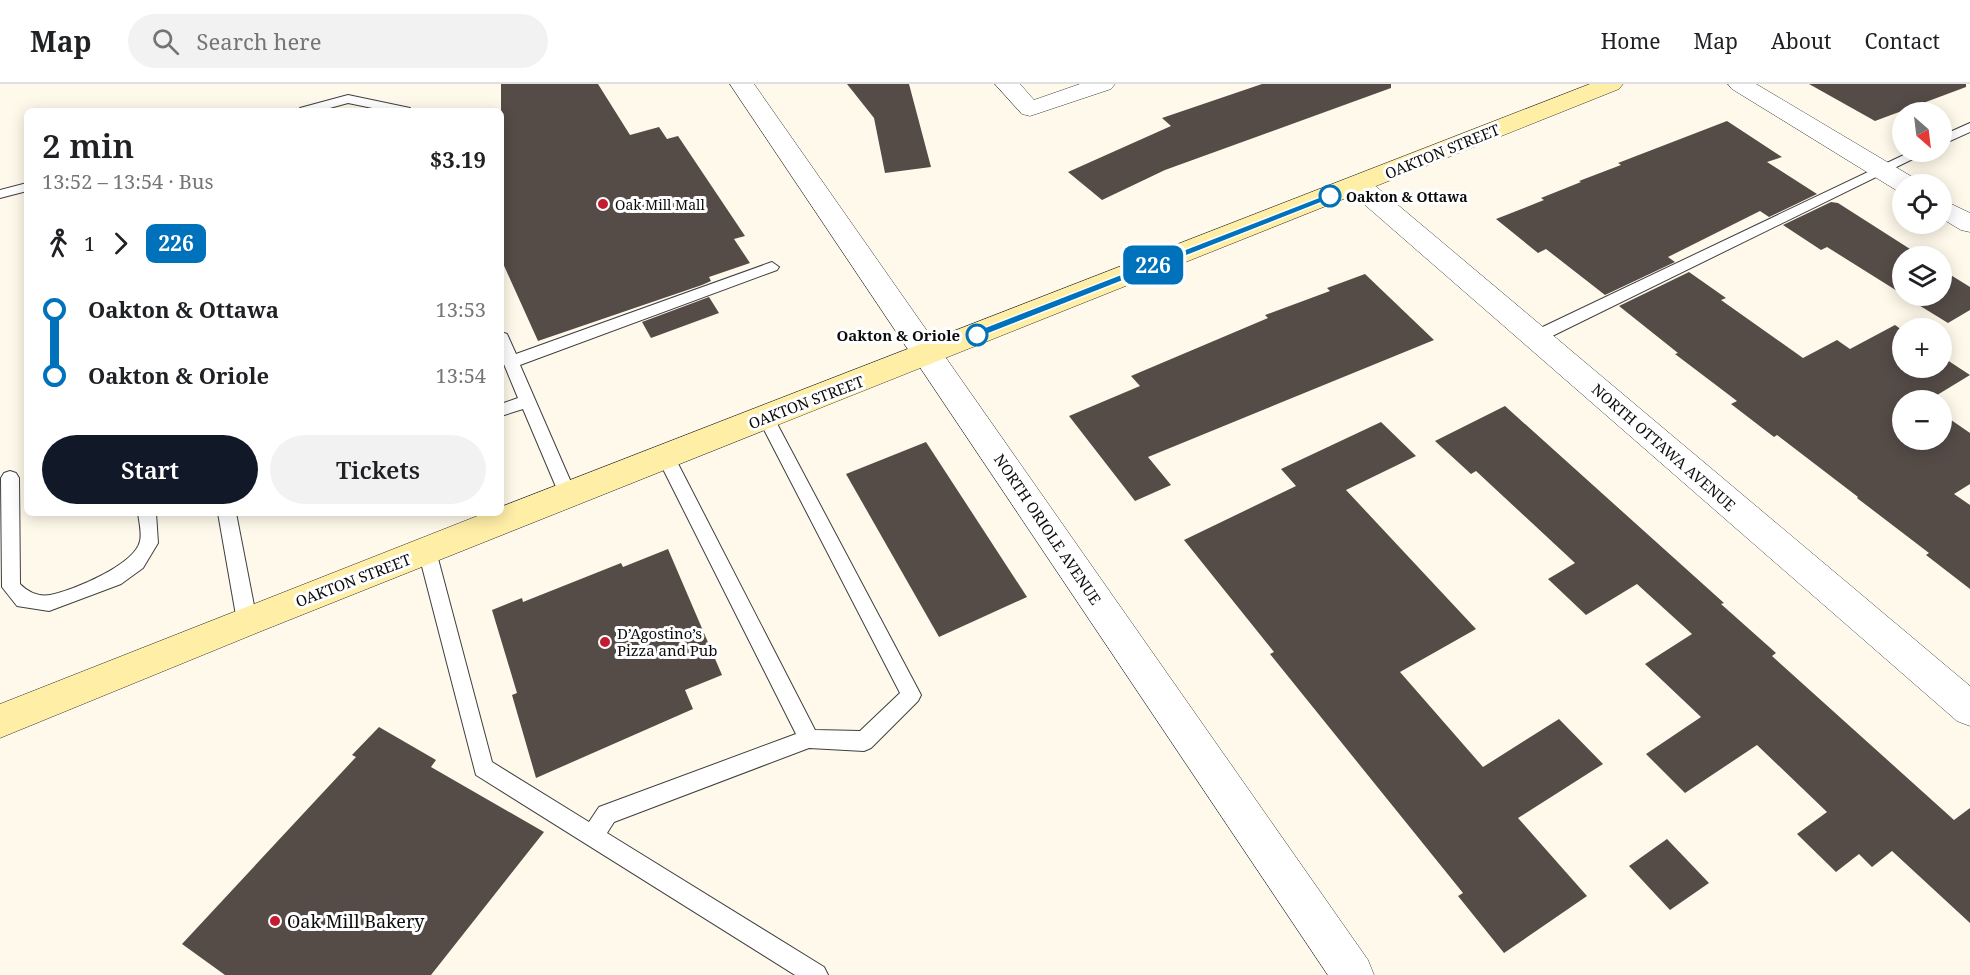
<!DOCTYPE html>
<meta charset="utf-8">
<style>
:root{--surface:#fff;--page:#f2f2f2;--text:#202124;--muted:#757577;--line:#e0e0e0;--accent:#111827}
body{margin:0;font-family:"Noto Serif",serif;background:var(--page);color:var(--text);height:100vh;display:flex;flex-direction:column;font-size:22px;white-space:nowrap}
*{box-sizing:border-box;margin:0}
p{font-size:20px;color:var(--muted)}
.icon{flex:none;width:33px;height:33px;fill:none;stroke:currentColor;stroke-width:2;stroke-linecap:round;stroke-linejoin:round}
.map{position:relative;flex:1;overflow:hidden}
.details{position:absolute;left:24px;top:24px;width:480px;height:408px;display:flex;flex-direction:column;background:var(--surface);border-radius:9px;box-shadow:0 3px 15px #0003}
.details>*{flex:none}
.badge{padding:0 12px;border-radius:9px;font-size:21px;line-height:39px}
.needle{width:39px;rotate:152deg}
.controls{position:absolute;left:1892px;top:18px;display:grid;gap:12px}
.controls a{display:grid;place-items:center;width:60px;height:60px;border-radius:50%;background:var(--surface);box-shadow:0 3px 15px #0003;font-size:30px}
.map>.badge{position:absolute;translate:-50% -50%;box-shadow:0 0 0 3px #fff}
.legs{display:flex;align-items:center;gap:9px;height:66px;padding:0 18px;font-size:20px}
.legs p{margin-inline-start:auto}
.summary{display:flex;align-items:center;justify-content:space-between;height:102px;padding:0 18px}
h1{font-size:33px;font-weight:600;line-height:45px}
.cta{display:flex;gap:12px;margin-top:auto;padding:12px 18px}
.cta a{flex:1;height:69px;border-radius:36px;background:var(--accent);color:#fff;font-size:24px;font-weight:600;line-height:69px;text-align:center}
.cta a+a{background:var(--page);color:var(--text)}
ul{padding:0 18px;list-style:none}
li{display:flex;align-items:center;gap:21px;height:66px;font-size:22px}
li i{display:grid;place-items:center;width:9px;height:100%;margin:0 8px;background:currentColor}
li i::after{content:'';width:15px;height:15px;margin:-8px;border:4px solid;border-radius:50%;background:var(--surface)}
li p{margin-inline-start:auto}
li:first-child i{background:linear-gradient(#0000 50%,currentColor 0)}
li:last-child i{background:linear-gradient(currentColor 50%,#0000 0)}
header{display:flex;align-items:center;gap:36px;box-sizing:border-box;height:84px;padding:0 30px;background:var(--surface);border-bottom:2px solid var(--line)}
header strong{font-size:28px}
nav{display:flex;gap:33px;margin-inline-start:auto;font-size:21px}
.search{width:420px;height:54px;background:var(--page);display:flex;align-items:center;gap:15px;box-sizing:border-box;padding:0 21px;border-radius:33px;color:var(--muted);font-size:22px}
.map>svg:first-child{display:block}
.building{fill:#554c48}
.lines{fill:none;stroke-linecap:round;stroke-linejoin:round}
.service-casing{stroke:#3f3f3f;stroke-width:2}
.minor-casing{stroke:#3f3f3f;stroke-width:1}
.secondary-casing{stroke:#2e2e2e;stroke-width:1}
.service{fill:#fff;fill-rule:evenodd}
.minor{fill:#fff;fill-rule:evenodd}
.secondary{fill:#ffeea6;fill-rule:evenodd}
.line-1{fill:#0072bc;stroke:#fff;stroke-width:1.5}
.stop-1-dot{fill:#fff;stroke:#0072bc;stroke-width:3}
.poi-dot{fill:#c51b30;stroke:#fff;stroke-width:2}
.labels{text-anchor:middle;dominant-baseline:central;stroke-width:6;stroke-linejoin:round;paint-order:stroke}
.far-stop-label{font-size:14px;font-weight:bold;fill:#0c0c0c;stroke:#fff;text-anchor:start}
.far-poi-label{font-size:14px;fill:#0c0c0c;stroke:#fff;text-anchor:start}
.street-label{font-size:15px;fill:#0c0c0c;stroke:#fff}
.stop-label{font-size:15px;font-weight:bold;fill:#0c0c0c;stroke:#fff;text-anchor:end}
.poi-label{font-size:15px;fill:#0c0c0c;stroke:#fff;text-anchor:start}
.near-poi-label{font-size:18px;fill:#0c0c0c;stroke:#fff;text-anchor:start}
</style>
<header>
<strong>Map</strong>
<div class="search"><svg class="icon" aria-label="search" viewBox="0 0 24 24"><circle cx="10" cy="10" r="6"/><path d="M15 15l6 6"/></svg>Search here</div>
<nav><a>Home</a><a>Map</a><a>About</a><a>Contact</a></nav>
</header>
<div class="map">
<svg width="1970" height="891" viewBox="0 0 1970 891">
<rect width="100%" height="100%" fill="#fff9eb"/>
<g class="building">
<path d="M 501,0 L 598,0 L 630,51 L 659,43 L 667,55 L 678,52 L 745,152 L 734,155 L 750,179 L 709,193 L 711,197 L 702,201 L 538,257 L 501,175 Z"/>
<path d="M 847,0 L 909,0 L 931,83 L 885,89 L 874,34 Z"/>
<path d="M 1262,0 L 1391,0 L 1391,4 L 1165,86 L 1102,116 L 1068,88 L 1171,42 L 1162,34 Z"/>
<path d="M 1809,0 L 1966,0 L 1966,3 L 1875,37 Z"/>
<path d="M 1727,37 L 1782,73 L 1767,78 L 1817,110 L 1769,133 L 1760,127 L 1668,173 L 1675,178 L 1605,211 L 1546,165 L 1538,169 L 1496,135 L 1544,116 L 1541,114 L 1581,98 L 1579,97 L 1621,81 L 1618,79 Z"/>
<path d="M 1831,118 L 1838,119 L 1921,172 L 1902,172 L 1902,210 L 1827,163 L 1821,166 L 1783,141 Z"/>
<path d="M 1941,185 L 1970,203 L 1970,226 L 1948,239 L 1904,212 L 1941,212 Z"/>
<path d="M 1689,188 L 1726,214 L 1721,216 L 1803,274 L 1837,256 L 1850,265 L 1895,241 L 1902,246 L 1902,284 L 1941,284 L 1941,272 L 1970,291 L 1929,316 L 1902,316 L 1902,356 L 1941,356 L 1941,329 L 1970,349 L 1970,400 L 1954,410 L 1970,421 L 1970,505 L 1926,471 L 1929,469 L 1857,414 L 1858,413 L 1777,351 L 1774,353 L 1731,320 L 1737,317 L 1675,270 L 1678,269 L 1619,222 Z"/>
<path d="M 1365,190 L 1434,256 L 1148,373 L 1171,401 L 1135,417 L 1069,332 L 1140,302 L 1131,292 L 1268,234 L 1265,231 L 1330,207 L 1327,204 Z"/>
<path d="M 709,213 L 719,229 L 651,254 L 642,238 Z"/>
<path d="M 1505,322 L 1724,519 L 1721,520 L 1776,569 L 1772,572 L 1954,736 L 1970,724 L 1970,839 L 1892,767 L 1872,783 L 1859,770 L 1836,788 L 1797,750 L 1827,728 L 1757,661 L 1685,709 L 1646,670 L 1701,633 L 1645,580 L 1692,550 L 1637,500 L 1586,531 L 1548,495 L 1575,479 L 1476,387 L 1471,390 L 1435,357 Z"/>
<path d="M 1381,338 L 1416,372 L 1346,406 L 1476,545 L 1400,588 L 1483,683 L 1559,635 L 1603,680 L 1518,734 L 1587,812 L 1504,869 L 1458,812 L 1463,809 L 1270,570 L 1274,568 L 1184,456 L 1296,402 L 1281,385 Z"/>
<path d="M 926,358 L 1027,513 L 939,553 L 846,390 Z"/>
<path d="M 668,465 L 722,591 L 685,606 L 693,625 L 536,694 L 512,611 L 517,609 L 492,526 L 522,514 L 523,518 L 621,479 L 623,483 Z"/>
<path d="M 379,643 L 436,676 L 431,683 L 544,748 L 431,891 L 225,891 L 182,860 L 356,673 L 352,671 Z"/>
<path d="M 1667,755 L 1709,799 L 1670,826 L 1629,782 Z"/>
</g>
<g class="lines">
<defs>
<g id="service">
<path d="M 348,11 L 410,24 L 411,27 L 387,27 L 348,19 L 319,27 L 299,27 L 300,24 Z"/>
<path d="M 1970,39 L 1970,48 L 1941,61 L 1941,52 Z"/>
<path d="M 1910,68 L 1927,68 L 1542,257 L 1530,257 L 1528,253 L 1530,249 Z"/>
<path d="M 27,99 L 27,107 L 0,114 L 0,106 Z"/>
<path d="M 772,178 L 779,183 L 777,186 L 520,281 L 577,412 L 574,417 L 568,419 L 562,417 L 523,325 L 501,332 L 501,320 L 518,314 L 501,273 L 501,248 L 507,250 L 516,270 Z"/>
<path d="M 766,328 L 772,330 L 774,334 L 921,611 L 918,617 L 871,664 L 864,667 L 809,664 L 614,738 L 607,749 L 824,883 L 828,891 L 795,891 L 476,691 L 418,467 L 421,462 L 427,460 L 433,462 L 436,467 L 492,678 L 589,738 L 599,723 L 796,650 L 657,373 L 660,368 L 666,366 L 672,368 L 815,646 L 860,647 L 900,609 L 758,334 L 760,330 Z"/>
<path d="M 10,387 L 16,389 L 19,394 L 20,500 C 28,508 38,513 50,511 C 72,507 135,481 140,457 C 142,449 139,437 138,429 L 156,429 L 158,459 L 143,484 L 121,500 L 49,527 L 17,522 L 2,503 L 1,394 L 4,389 Z"/>
<path d="M 218,429 L 236,429 L 257,537 L 254,543 L 247,545 L 240,543 L 237,537 Z"/>
</g>
<g id="minor">
<path d="M 730,0 L 754,0 L 1368,876 L 1374,891 L 1328,891 Z"/>
<path d="M 995,0 L 1020,0 L 1034,16 L 1080,0 L 1115,0 L 1111,5 L 1030,32 L 1022,30 Z"/>
<path d="M 1728,0 L 1756,0 L 1914,94 L 1918,100 L 1902,100 L 1902,107 L 1896,106 L 1732,5 Z"/>
<path d="M 1358,93 L 1367,95 L 1970,602 L 1970,642 L 1957,637 L 1349,107 L 1345,101 L 1349,95 Z"/>
<path d="M 1941,115 L 1970,129 L 1970,148 L 1961,146 L 1941,134 Z"/>
</g>
<path id="secondary" d="M 1590,0 L 1623,0 L 1619,5 L 259,548 L 0,654 L 0,620 L 485,429 L 501,429 L 501,423 Z"/>
</defs>
<use href="#service" class="service-casing"/>
<use href="#minor" class="minor-casing"/>
<use href="#secondary" class="secondary-casing"/>
<use href="#service" class="service"/>
<use href="#minor" class="minor"/>
<use href="#secondary" class="secondary"/>
</g>
<path class="line-1" d="M 1330,109 L 1333,110 L 1333,114 L 980,253 L 973,253 L 972,251 L 973,248 Z"/>
<g class="stop-1-dot">
<circle cx="1330" cy="112" r="10"/>
<circle cx="977" cy="251" r="10"/>
</g>
<g class="poi-dot">
<circle cx="603" cy="120" r="6"/>
<circle cx="605" cy="558" r="6"/>
<circle cx="275" cy="837" r="6"/>
</g>
<g class="labels">
<g class="far-stop-label">
<text x="1346" y="112">Oakton &amp; Ottawa</text>
</g>
<g class="far-poi-label">
<text x="615" y="120">Oak Mill Mall</text>
</g>
<g class="street-label">
<text transform="translate(1442 67) rotate(-22)">OAKTON STREET</text>
<text transform="translate(806 318) rotate(-21)">OAKTON STREET</text>
<text transform="translate(1664 363) rotate(41)">NORTH OTTAWA AVENUE</text>
<text transform="translate(1048 445) rotate(56)">NORTH ORIOLE AVENUE</text>
<text transform="translate(353 496) rotate(-21)">OAKTON STREET</text>
</g>
<g class="stop-label">
<text x="960" y="251">Oakton &amp; Oriole</text>
</g>
<g class="poi-label">
<text x="617" y="549">D’Agostino’s<tspan x="617" dy="17">Pizza and Pub</tspan></text>
</g>
<g class="near-poi-label">
<text x="287" y="837">Oak Mill Bakery</text>
</g>
</g>
</svg>
<div class="controls">
<a><svg class="needle" viewBox="-14 -14 28 28"><path d="M0-13l5 13h-10z" fill="#e53935"/><path d="M0 13l5-13h-10z" fill="#757577"/></svg></a>
<a><svg class="icon" aria-label="locate" viewBox="0 0 24 24"><circle cx="12" cy="12" r="6"/><path d="M12 2v4M12 18v4M2 12h4M18 12h4"/></svg></a>
<a><svg class="icon" aria-label="layers" viewBox="0 0 24 24"><path d="M12 4l9 5-9 5-9-5zM3 14l9 5 9-5"/></svg></a>
<a>+</a>
<a>−</a>
</div>
<b class="badge" style="left:1153px;top:181px;background:#0072bc;color:#fff">226</b>
<section class="details">
<div class="summary"><div><h1>2 min</h1><p>13:52 – 13:54 · Bus</p></div><b>$3.19</b></div>
<div class="legs"><svg class="icon" aria-label="walk" viewBox="0 0 24 24"><circle cx="13" cy="4" r="2"/><path d="M13 8l-2 6 4 7M11 14l-3 7M7 12l3-4h3l4 4"/></svg>1<svg class="icon" aria-label="forward" viewBox="0 0 24 24"><path d="M9 5l7 7-7 7"/></svg><b class="badge" style="background:#0072bc;color:#fff">226</b></div>
<ul>
<li><i style="color:#0072bc"></i><b>Oakton &amp; Ottawa</b><p>13:53</p></li>
<li><i style="color:#0072bc"></i><b>Oakton &amp; Oriole</b><p>13:54</p></li>
</ul>
<div class="cta"><a>Start</a><a>Tickets</a></div>
</section>
</div>
